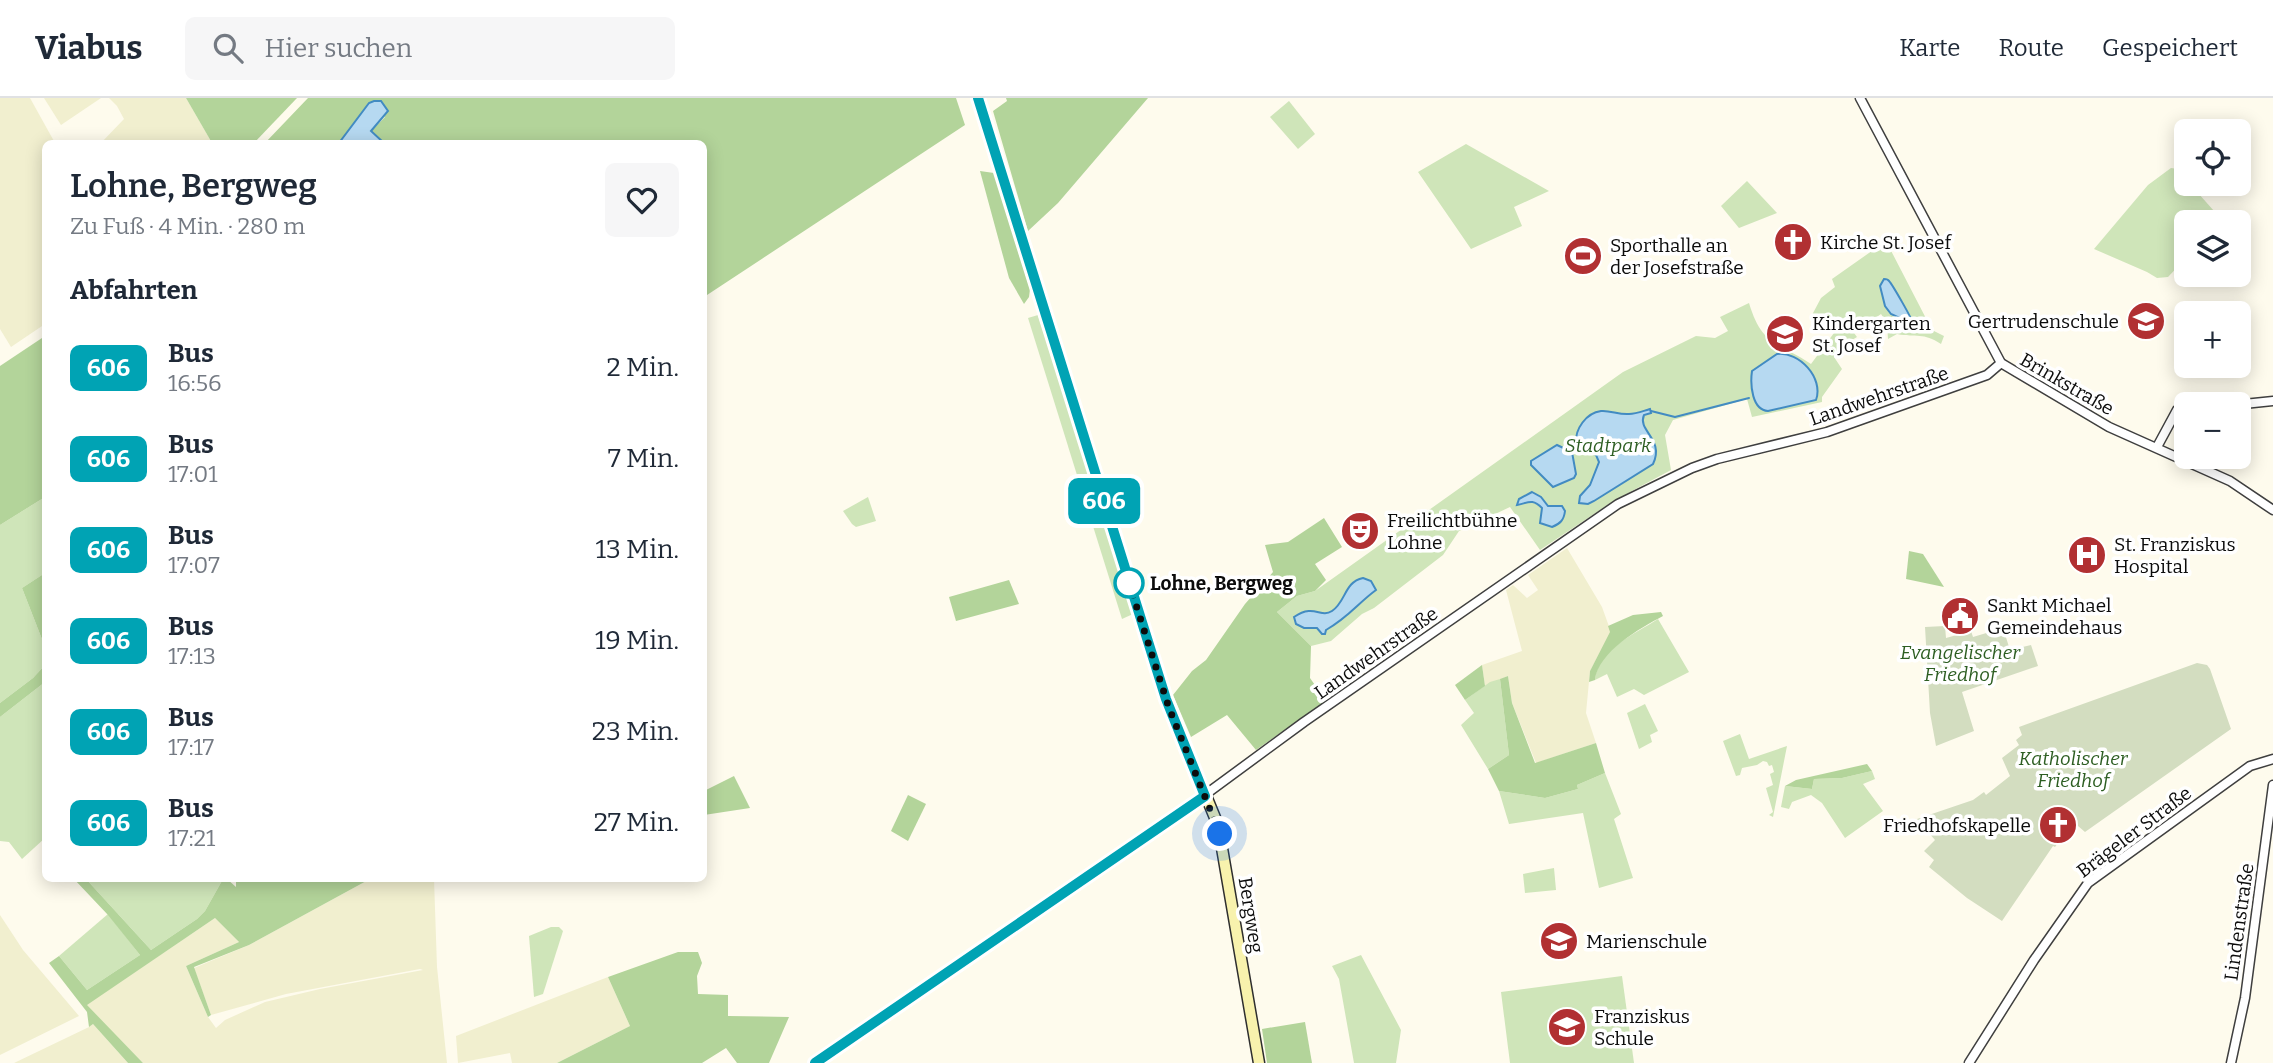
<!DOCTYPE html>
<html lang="de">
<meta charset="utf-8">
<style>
:root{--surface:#fff;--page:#f6f6f7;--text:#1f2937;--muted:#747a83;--line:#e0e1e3}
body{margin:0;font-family:Bitter,serif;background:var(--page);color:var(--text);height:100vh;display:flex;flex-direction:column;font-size:26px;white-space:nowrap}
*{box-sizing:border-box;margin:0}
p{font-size:23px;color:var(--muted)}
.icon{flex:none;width:38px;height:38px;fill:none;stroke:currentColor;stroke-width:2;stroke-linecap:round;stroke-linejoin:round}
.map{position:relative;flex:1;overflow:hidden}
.details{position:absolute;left:42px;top:42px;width:665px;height:742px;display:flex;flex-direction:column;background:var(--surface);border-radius:10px;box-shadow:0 4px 18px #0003}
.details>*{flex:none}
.badge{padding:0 14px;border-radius:10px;font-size:24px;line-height:46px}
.tools{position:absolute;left:2174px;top:21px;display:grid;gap:14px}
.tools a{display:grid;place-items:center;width:77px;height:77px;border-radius:10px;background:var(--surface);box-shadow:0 4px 18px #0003;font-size:35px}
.you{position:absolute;width:35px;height:35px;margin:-18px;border:5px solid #fff;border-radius:50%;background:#1a73e8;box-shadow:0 0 0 10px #1a73e833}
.map>.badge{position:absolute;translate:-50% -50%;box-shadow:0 0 0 4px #fff}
h2{padding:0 28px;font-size:26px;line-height:63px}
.round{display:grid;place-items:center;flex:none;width:74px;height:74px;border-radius:10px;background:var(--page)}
.overview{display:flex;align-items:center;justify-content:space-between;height:119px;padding:0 28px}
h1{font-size:33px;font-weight:600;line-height:52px}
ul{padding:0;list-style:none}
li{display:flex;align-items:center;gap:21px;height:91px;padding:0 28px}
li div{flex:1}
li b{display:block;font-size:26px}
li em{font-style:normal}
li .badge{min-width:77px;font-weight:700;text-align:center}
header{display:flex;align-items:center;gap:42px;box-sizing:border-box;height:98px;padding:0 35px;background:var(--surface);border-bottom:2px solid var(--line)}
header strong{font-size:33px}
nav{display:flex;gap:38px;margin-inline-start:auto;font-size:24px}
.search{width:490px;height:63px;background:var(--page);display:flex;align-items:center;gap:18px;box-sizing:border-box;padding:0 24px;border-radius:10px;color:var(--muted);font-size:26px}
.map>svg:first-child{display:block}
.farmland{fill:#f1efcf}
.green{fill:#cfe5b9}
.forest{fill:#b3d49a}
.cemetery{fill:#d3ddc0}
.water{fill:#b6d9f1;stroke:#428bc2;stroke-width:2}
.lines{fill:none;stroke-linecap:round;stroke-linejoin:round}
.stream{stroke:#428bc2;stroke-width:2}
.tertiary-casing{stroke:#3f3f3f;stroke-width:11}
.secondary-casing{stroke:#2e2e2e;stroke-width:13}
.tertiary{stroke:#fff;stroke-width:8}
.secondary{stroke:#f8f2ad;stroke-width:10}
.line-casing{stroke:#fff;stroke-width:16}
.line{stroke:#00a3b4;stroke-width:10}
.walk{stroke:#0c0c0c;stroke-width:7;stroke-dasharray:0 12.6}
.stop-dot{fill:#fff;stroke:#00a3b4;stroke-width:3.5}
.labels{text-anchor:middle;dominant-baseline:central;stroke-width:7;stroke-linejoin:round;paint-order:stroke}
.poi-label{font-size:19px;fill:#0c0c0c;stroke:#fff;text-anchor:start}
.street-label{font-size:19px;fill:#0c0c0c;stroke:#fff}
.park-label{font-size:19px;font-style:italic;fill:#2d5e22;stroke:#fff}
.stop-label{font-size:19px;font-weight:bold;fill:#0c0c0c;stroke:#fff;text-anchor:start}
</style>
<header>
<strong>Viabus</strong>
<div class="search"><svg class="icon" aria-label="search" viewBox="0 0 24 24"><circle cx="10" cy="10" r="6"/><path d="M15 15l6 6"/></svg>Hier suchen</div>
<nav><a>Karte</a><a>Route</a><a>Gespeichert</a></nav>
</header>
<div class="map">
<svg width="2273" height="965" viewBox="0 0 2273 965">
<rect width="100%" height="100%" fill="#fefbed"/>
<g class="farmland">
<path d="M 0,0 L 30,0 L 55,45 L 46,46 L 45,226 L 11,249 L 0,231 Z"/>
<path d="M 44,0 L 101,0 L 61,27 Z"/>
<path d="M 109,0 L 186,0 L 212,45 L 100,46 L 124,21 L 117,8 Z"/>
<path d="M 1567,450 L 1602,509 L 1611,534 L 1590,573 L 1586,615 L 1596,645 L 1536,665 L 1512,605 L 1508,578 L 1485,588 L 1482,567 L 1522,553 L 1506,492 L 1513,487 L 1527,500 L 1538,492 L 1528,477 Z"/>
<path d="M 370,781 L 434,781 L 437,869 L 447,965 L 143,965 L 86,907 L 215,820 L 239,844 L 186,868 L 208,919 L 216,930 L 225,922 L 265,904 L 320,891 L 423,872 L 420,871 L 286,896 L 211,917 L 194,870 L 249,847 Z"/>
<path d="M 0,817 L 23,852 L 79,918 L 0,957 Z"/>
<path d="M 608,879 L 630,928 L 557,965 L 512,965 L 510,955 L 458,965 L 456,938 Z"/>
<path d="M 93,926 L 128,965 L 14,965 L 89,929 Z"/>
</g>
<g class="green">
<path d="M 1289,3 L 1315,36 L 1298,51 L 1270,19 Z"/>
<path d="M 1466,46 L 1549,93 L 1514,109 L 1522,128 L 1471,151 L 1418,74 Z"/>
<path d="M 2171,70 L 2178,71 L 2186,80 L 2186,86 L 2190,86 L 2214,113 L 2206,124 L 2186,124 L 2186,160 L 2168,179 L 2157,180 L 2147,174 L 2094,151 L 2148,87 Z"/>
<path d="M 1747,83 L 1777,115 L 1739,130 L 1721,108 Z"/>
<path d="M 1886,143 L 1932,232 L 1944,238 L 1941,246 C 1923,234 1917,240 1897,236 L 1888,241 L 1887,225 L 1881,216 L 1854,235 L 1857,239 L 1852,242 L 1853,246 L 1834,259 L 1842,271 L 1822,299 L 1822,304 L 1752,319 L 1747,301 L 1673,322 L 1665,337 L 1671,372 L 1615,402 L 1540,452 L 1510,409 L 1459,433 L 1443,457 L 1374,510 L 1362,516 L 1331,543 L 1311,548 L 1277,514 L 1297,498 L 1315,493 L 1623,274 L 1696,238 L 1715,240 L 1728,233 L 1720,219 L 1749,205 C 1762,248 1776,243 1811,266 L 1834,235 L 1812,217 L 1821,200 L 1835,189 L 1832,181 Z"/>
<path d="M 1038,217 L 1133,516 L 1122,521 L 1028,220 Z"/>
<path d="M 45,399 L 45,475 L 22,490 L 45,549 L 45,567 L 33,580 L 0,605 L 0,427 Z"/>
<path d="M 868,399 L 876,423 L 856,429 L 852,426 L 843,413 Z"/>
<path d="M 1658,521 L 1689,574 L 1644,597 L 1634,591 L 1617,599 L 1607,576 L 1595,582 C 1598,551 1635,536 1658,521 Z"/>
<path d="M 1500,581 L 1509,657 L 1488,671 L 1461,627 L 1474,615 L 1465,602 L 1490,584 Z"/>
<path d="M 45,584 L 45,740 L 22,761 L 9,744 L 0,743 L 0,619 Z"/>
<path d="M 1645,606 L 1658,633 L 1650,637 L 1652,644 L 1639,651 L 1627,615 Z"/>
<path d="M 1740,636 L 1749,661 L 1787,648 L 1773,719 L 1769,717 L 1773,714 L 1766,690 L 1773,687 L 1770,676 L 1774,674 L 1772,667 L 1769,668 L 1767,664 L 1763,663 L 1757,667 L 1742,670 L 1740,677 L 1736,678 L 1723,643 Z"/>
<path d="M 1872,673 L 1875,681 L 1863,686 L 1883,713 L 1845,740 L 1822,705 L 1811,697 L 1792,704 L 1789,711 L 1781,709 L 1785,688 L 1812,691 L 1814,681 L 1842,680 Z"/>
<path d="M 1605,675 L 1621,716 L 1614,721 L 1633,780 L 1599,790 L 1583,715 L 1509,726 L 1499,693 L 1545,700 L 1578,691 L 1577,687 Z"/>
<path d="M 1554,770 L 1556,792 L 1525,795 L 1523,776 Z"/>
<path d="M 86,781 L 223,781 L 205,813 L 197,821 L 151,852 Z"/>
<path d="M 108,816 L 140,857 L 87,892 L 59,858 Z"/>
<path d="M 551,829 L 559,829 L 563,833 L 543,896 L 534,899 L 529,838 Z"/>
<path d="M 1361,857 L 1401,932 L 1396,965 L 1354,965 L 1339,881 L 1332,868 Z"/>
<path d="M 1622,878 L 1634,965 L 1510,965 L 1501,894 Z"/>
</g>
<g class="forest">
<path d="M 186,0 L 297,0 L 253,46 L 212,45 Z"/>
<path d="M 308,0 L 956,0 L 965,27 L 704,199 L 704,46 L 409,46 L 405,43 L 384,45 L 371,33 L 385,19 L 369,5 L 339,45 L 264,46 Z"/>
<path d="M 1006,0 L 1148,0 L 1058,105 L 1028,133 L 993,13 L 1007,3 Z"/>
<path d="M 980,73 L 994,75 L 1030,191 L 1029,199 L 1024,206 L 1009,180 Z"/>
<path d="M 45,238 L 45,399 L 0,427 L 0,268 Z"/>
<path d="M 1324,420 L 1342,449 L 1315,466 L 1326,482 L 1315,493 L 1297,498 L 1277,514 L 1311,548 L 1310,580 L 1326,603 L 1256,652 L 1227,617 L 1191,639 L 1173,597 L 1192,573 L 1206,562 L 1245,506 L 1273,474 L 1265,447 L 1288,444 Z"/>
<path d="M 1909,453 L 1923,456 L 1944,489 L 1906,481 Z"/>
<path d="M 45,475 L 45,549 L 22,490 Z"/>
<path d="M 1009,482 L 1019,506 L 956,523 L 949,499 Z"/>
<path d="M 1661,514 L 1663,518 C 1640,530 1598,554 1595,582 L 1589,584 L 1590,573 L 1610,534 L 1608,528 L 1633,517 Z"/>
<path d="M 45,567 L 45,584 L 0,619 L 0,605 L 33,580 Z"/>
<path d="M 1482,567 L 1485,588 L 1465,602 L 1455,587 Z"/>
<path d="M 1508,578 L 1512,605 L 1535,665 L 1596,645 L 1605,675 L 1577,687 L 1578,691 L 1545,700 L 1499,693 L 1488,671 L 1509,657 L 1500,581 Z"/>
<path d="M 1867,666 L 1872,673 L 1842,680 L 1814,681 L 1812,691 L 1785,688 L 1796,682 Z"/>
<path d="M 734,678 L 750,710 L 704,717 L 704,693 Z"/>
<path d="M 908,697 L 926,706 L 908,743 L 891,733 Z"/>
<path d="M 74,781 L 86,781 L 151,852 L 197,821 L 205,813 L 223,781 L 227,781 L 236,789 L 236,781 L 370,781 L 249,847 L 194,869 L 211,917 L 208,919 L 186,868 L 239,844 L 215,820 L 87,907 L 143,965 L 128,965 L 93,926 L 89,929 L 87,914 L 49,865 L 59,858 L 87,892 L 140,857 L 108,817 Z"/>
<path d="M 678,854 L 698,854 L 702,865 L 697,878 L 698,896 L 728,897 L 728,918 L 789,919 L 769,965 L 737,965 L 726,950 L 702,965 L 557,965 L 630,928 L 608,879 Z"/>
<path d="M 1305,924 L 1312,965 L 1267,965 L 1262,931 Z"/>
</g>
<g class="cemetery">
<path d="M 1945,528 L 1946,540 L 1971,533 L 1973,539 L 2003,530 L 2010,552 L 2031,547 L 2038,568 L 1962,594 L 1974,633 L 1936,648 L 1930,615 L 1925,529 Z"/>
<path d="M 2197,565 L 2207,567 L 2210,571 L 2231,631 L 2085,734 L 2078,728 L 2071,728 L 2055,749 L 2053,748 L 2002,823 L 1967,800 L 1929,769 L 1934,762 L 1924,753 L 1935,742 L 1917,721 L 1973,702 L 1984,694 L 1986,697 L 2010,678 L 2002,660 L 2019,647 L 2016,642 L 2022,637 L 2019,629 Z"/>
</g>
<g class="water">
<path d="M 374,3 L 381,3 L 388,13 L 371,33 L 384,45 L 339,45 L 369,5 Z"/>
<path d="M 1884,181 C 1886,181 1888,181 1889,183 C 1892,186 1913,222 1913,226 L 1909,232 L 1900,220 L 1891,216 L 1885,208 L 1880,188 Z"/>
<path d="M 1777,256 C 1799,253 1824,280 1816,302 L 1768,313 C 1752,312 1750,287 1752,273 Z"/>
<path d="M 1650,311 L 1651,315 L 1644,317 C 1637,333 1665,341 1653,366 L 1594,403 L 1588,406 L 1579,405 L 1580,398 L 1590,387 L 1599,364 L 1596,357 L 1576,345 C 1575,331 1586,315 1601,313 C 1610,312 1619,317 1629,316 C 1636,316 1643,313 1650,311 Z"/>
<path d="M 1557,347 L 1572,354 L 1576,376 L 1574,380 L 1553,389 L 1531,367 L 1531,363 Z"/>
<path d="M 1532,394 L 1541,399 L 1548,408 L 1562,408 L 1565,413 C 1564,422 1560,426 1552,429 L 1540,425 L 1542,410 C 1532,400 1528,405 1517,407 L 1519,401 Z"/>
<path d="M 1363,480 L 1371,483 L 1376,492 C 1357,506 1349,519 1326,532 L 1325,536 L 1322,536 L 1317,530 L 1304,530 L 1296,526 L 1294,519 C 1315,505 1320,521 1332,513 C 1346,504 1344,484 1363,480 Z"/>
</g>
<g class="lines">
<g class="stream">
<path d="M 1651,313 L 1675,319 L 1749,300"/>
<path d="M 1567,351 L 1576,345"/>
</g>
<defs>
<g id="tertiary">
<path d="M 1860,0 L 2001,265 L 2109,329 L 2230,383 L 2273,412"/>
<path d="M 2157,349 L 2177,312 L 2187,305 L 2205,302 L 2244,306 L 2273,303"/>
<path d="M 815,965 L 1168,724 L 1304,624 L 1618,406 L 1692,370 L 1717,361 L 1827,334 L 1987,277 L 2001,265"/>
<path d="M 1969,965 L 2034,862 L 2088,785 L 2250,668 L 2273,661"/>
<path d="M 2231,965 L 2245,900 L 2273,687"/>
</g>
<path id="secondary" d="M 978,0 L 1166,601 L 1218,727 L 1259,965"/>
</defs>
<use href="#tertiary" class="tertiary-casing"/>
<use href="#secondary" class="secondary-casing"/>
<use href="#tertiary" class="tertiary"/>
<use href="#secondary" class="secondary"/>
</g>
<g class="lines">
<defs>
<path id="line" d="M 815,965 L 1205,698 L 1166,601 L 978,0"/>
</defs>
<use href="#line" class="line-casing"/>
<use href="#line" class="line"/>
<path class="walk" d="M 1129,485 L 1169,610 L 1220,736"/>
</g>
<defs>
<symbol id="church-disc" viewBox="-11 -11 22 22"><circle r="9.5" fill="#b13032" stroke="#fff"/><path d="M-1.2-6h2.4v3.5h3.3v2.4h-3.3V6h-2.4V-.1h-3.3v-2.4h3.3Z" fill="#fff"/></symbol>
<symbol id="stadium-disc" viewBox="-11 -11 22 22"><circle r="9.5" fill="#b13032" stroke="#fff"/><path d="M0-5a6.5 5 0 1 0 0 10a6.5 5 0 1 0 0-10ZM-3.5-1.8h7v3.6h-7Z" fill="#fff"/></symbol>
<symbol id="school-disc" viewBox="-11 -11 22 22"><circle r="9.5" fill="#b13032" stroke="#fff"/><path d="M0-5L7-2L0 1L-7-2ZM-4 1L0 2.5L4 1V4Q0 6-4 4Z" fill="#fff"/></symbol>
<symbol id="theatre-disc" viewBox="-11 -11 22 22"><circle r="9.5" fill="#b13032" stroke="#fff"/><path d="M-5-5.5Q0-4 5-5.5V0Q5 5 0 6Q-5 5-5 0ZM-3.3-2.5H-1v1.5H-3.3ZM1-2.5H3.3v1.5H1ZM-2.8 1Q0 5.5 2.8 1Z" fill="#fff"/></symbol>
<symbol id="hospital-disc" viewBox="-11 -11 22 22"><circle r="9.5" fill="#b13032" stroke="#fff"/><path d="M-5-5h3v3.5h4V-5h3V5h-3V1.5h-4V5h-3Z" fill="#fff"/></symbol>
<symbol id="civic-disc" viewBox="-11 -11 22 22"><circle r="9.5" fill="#b13032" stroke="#fff"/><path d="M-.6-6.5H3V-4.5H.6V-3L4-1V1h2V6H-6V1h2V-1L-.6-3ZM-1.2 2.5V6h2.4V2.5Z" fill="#fff"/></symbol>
</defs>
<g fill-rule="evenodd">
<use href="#church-disc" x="1771" y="122" width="44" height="44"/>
<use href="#stadium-disc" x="1561" y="136" width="44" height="44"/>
<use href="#school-disc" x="2124" y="201" width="44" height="44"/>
<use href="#school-disc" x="1763" y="214" width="44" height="44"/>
<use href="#theatre-disc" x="1338" y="411" width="44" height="44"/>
<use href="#hospital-disc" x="2065" y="435" width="44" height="44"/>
<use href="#civic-disc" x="1938" y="496" width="44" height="44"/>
<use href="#church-disc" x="2036" y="705" width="44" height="44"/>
<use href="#school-disc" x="1537" y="821" width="44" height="44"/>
<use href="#school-disc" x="1545" y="907" width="44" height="44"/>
</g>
<circle class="stop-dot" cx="1129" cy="485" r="14"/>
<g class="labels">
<g class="poi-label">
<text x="1820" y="144">Kirche St. Josef</text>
<text x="1610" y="147">Sporthalle an<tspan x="1610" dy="22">der Josefstraße</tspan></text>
<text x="2119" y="223" text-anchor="end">Gertrudenschule</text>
<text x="1812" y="225">Kindergarten<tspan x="1812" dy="22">St. Josef</tspan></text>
<text x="1387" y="422">Freilichtbühne<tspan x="1387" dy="22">Lohne</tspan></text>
<text x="2114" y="446">St. Franziskus<tspan x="2114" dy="22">Hospital</tspan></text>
<text x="1987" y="507">Sankt Michael<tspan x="1987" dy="22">Gemeindehaus</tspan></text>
<text x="2031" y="727" text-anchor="end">Friedhofskapelle</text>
<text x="1586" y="843">Marienschule</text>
<text x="1594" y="918">Franziskus<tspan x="1594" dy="22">Schule</tspan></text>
</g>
<g class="street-label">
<text transform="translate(2067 286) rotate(30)">Brinkstraße</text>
<text transform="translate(1879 298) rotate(-19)">Landwehrstraße</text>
<text transform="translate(1376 555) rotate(-35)">Landwehrstraße</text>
<text transform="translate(2134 734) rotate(-37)">Brägeler Straße</text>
<text transform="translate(1251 817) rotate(81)">Bergweg</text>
<text transform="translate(2239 824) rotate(-82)">Lindenstraße</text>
</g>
<g class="park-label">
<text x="1608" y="347">Stadtpark</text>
<text x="1960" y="554">Evangelischer<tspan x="1960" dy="22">Friedhof</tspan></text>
<text x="2073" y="660">Katholischer<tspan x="2073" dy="22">Friedhof</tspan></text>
</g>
<g class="stop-label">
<text x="1150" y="485">Lohne, Bergweg</text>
</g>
</g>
</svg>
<div class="tools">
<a><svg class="icon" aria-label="locate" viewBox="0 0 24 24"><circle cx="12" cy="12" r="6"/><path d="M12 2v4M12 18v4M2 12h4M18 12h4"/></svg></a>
<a><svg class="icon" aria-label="layers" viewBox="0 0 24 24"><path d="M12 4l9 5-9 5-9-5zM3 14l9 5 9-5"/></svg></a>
<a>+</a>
<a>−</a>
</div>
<div class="you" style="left:1220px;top:736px"></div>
<b class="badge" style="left:1104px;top:403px;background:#00a3b4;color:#fff">606</b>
<section class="details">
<div class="overview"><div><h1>Lohne, Bergweg</h1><p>Zu Fuß · 4 Min. · 280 m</p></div><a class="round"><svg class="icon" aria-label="heart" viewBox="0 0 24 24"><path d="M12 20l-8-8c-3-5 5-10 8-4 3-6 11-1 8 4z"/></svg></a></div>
<h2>Abfahrten</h2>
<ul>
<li><span class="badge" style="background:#00a3b4;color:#fff">606</span><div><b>Bus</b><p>16:56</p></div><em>2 Min.</em></li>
<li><span class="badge" style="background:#00a3b4;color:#fff">606</span><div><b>Bus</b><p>17:01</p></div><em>7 Min.</em></li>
<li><span class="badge" style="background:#00a3b4;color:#fff">606</span><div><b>Bus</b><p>17:07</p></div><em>13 Min.</em></li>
<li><span class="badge" style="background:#00a3b4;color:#fff">606</span><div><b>Bus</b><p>17:13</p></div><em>19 Min.</em></li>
<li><span class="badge" style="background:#00a3b4;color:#fff">606</span><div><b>Bus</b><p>17:17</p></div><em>23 Min.</em></li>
<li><span class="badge" style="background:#00a3b4;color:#fff">606</span><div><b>Bus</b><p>17:21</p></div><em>27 Min.</em></li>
</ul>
</section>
</div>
